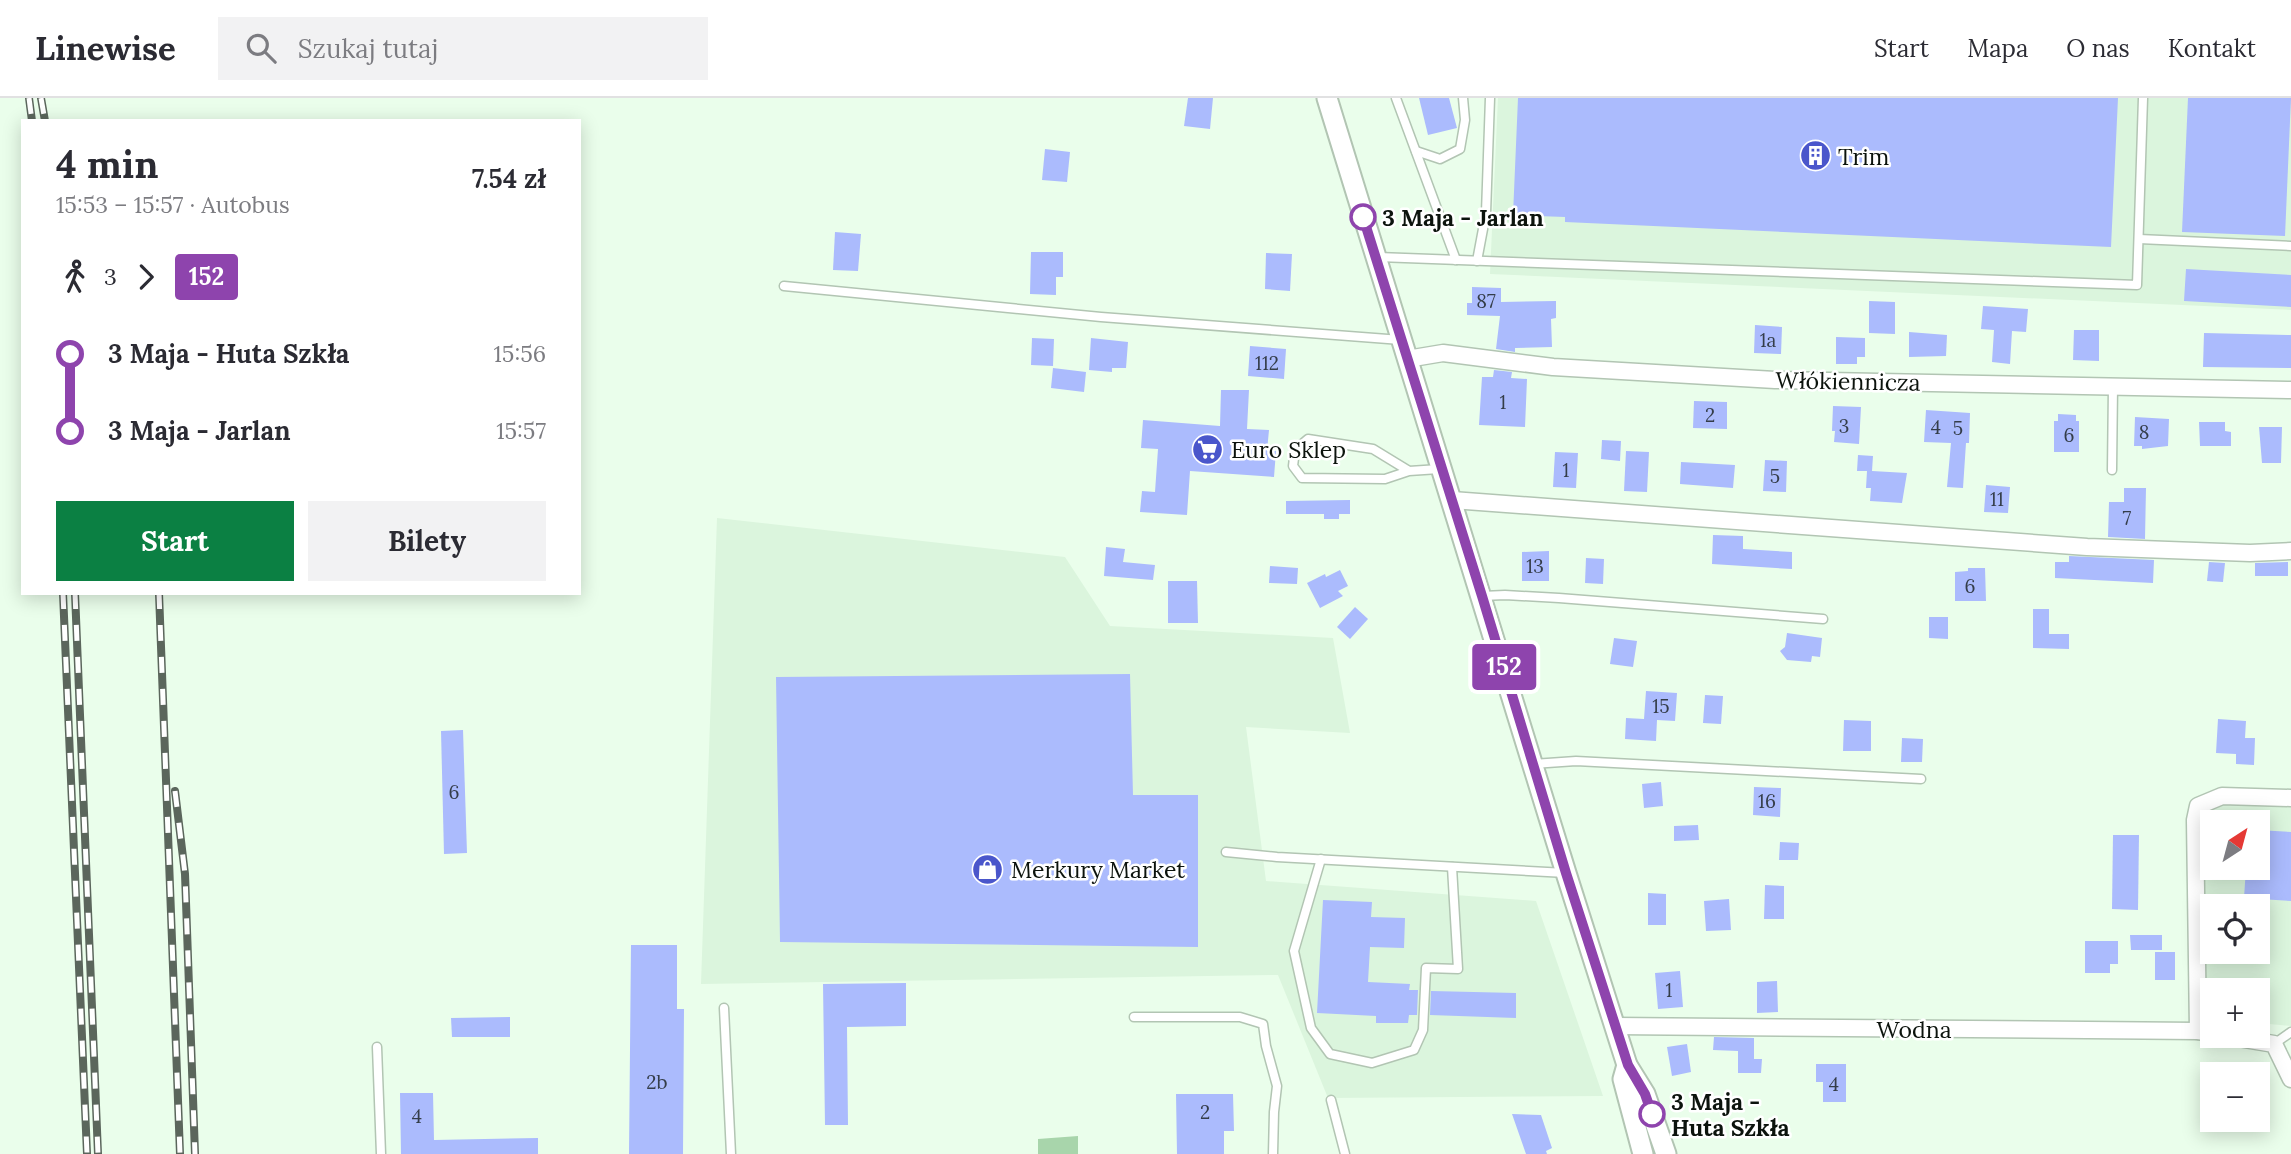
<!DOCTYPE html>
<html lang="pl">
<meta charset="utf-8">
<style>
:root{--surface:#fff;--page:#f2f2f3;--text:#2b2b33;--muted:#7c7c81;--line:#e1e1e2;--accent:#0b8043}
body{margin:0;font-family:Lora,serif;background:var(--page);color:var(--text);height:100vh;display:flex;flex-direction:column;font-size:26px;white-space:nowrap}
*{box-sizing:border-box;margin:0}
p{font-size:23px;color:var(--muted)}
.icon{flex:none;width:38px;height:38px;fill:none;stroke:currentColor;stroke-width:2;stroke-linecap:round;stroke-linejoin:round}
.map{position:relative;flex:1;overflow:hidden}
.sheet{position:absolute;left:21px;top:21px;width:560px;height:476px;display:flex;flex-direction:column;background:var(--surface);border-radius:0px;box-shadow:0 4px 18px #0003}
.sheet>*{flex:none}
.badge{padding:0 14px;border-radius:5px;font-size:24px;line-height:46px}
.needle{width:46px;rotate:36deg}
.buttons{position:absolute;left:2200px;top:712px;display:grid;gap:14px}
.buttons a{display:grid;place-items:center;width:70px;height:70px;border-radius:0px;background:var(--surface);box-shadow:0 4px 18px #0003;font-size:35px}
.map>.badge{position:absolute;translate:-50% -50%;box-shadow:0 0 0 4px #fff}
.legs{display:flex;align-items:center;gap:10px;height:77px;padding:0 35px;font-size:23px}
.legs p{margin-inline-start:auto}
.headline{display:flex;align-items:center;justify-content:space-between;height:119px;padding:0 35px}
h1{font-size:38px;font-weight:800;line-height:52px}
.cta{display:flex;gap:14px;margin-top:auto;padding:14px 35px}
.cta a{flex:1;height:80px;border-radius:0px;background:var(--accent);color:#fff;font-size:28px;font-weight:800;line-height:80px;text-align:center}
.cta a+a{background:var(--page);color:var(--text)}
ul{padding:0 35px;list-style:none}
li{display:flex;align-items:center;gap:24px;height:77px;font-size:26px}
li i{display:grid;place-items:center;width:10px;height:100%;margin:0 9px;background:currentColor}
li i::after{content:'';width:18px;height:18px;margin:-9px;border:5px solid;border-radius:50%;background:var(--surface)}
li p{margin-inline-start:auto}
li:first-child i{background:linear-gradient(#0000 50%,currentColor 0)}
li:last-child i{background:linear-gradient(currentColor 50%,#0000 0)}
header{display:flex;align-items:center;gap:42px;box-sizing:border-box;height:98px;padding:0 35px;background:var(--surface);border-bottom:2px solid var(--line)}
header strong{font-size:33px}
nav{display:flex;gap:38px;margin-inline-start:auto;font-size:24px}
.search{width:490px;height:63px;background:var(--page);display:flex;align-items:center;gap:18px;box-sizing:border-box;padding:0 24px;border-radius:0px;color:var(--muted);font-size:26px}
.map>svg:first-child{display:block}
.built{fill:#dbf5dd;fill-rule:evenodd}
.green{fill:#a8d5ab}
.building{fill:#abbbfd}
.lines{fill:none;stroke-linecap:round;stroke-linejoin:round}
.service-casing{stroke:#b2c5b3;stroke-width:11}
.minor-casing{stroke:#b2c5b3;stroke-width:19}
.tertiary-casing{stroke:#b2c5b3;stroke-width:23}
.service{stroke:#fff;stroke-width:8}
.minor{stroke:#fff;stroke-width:16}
.tertiary{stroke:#fff;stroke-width:19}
.rail-casing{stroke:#5b665c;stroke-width:8}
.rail{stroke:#fff;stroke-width:5;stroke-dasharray:16;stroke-linecap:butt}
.line-1-casing{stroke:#fff;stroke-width:16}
.line-1{stroke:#8e44ad;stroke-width:10}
.stop-1-dot{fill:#fff;stroke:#8e44ad;stroke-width:3.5}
.labels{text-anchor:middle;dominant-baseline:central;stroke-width:5;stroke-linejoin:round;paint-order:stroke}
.number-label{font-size:19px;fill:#343d49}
.poi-label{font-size:23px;fill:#0c130d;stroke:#fff;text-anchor:start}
.stop-label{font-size:23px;font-weight:bold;fill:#0c130d;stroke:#fff;text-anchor:start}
.street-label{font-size:23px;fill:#0c130d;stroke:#fff}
</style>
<header>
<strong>Linewise</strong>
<div class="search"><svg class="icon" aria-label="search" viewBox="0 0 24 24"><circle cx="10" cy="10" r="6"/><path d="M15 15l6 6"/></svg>Szukaj tutaj</div>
<nav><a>Start</a><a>Mapa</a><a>O nas</a><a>Kontakt</a></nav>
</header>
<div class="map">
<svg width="2291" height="1056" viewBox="0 0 2291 1056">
<rect width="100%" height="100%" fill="#eafeeb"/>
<g class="built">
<path d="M 1498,0 L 2291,0 L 2291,212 L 1490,176 Z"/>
<path d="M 717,420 L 1065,459 L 1110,528 L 1333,540 L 1350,635 L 1246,629 L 1266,783 L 1536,803 L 1603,998 L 1328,1000 L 1278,877 L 701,886 Z"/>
<path d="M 2229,703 L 2291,707 L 2291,928 L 2258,925 L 2258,892 L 2212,892 L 2212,921 L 2203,920 L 2201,717 L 2208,708 ZM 2212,724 L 2258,724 L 2258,770 L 2212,770 ZM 2212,808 L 2258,808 L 2258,854 L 2212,854 Z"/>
</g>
<path class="green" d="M 1078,1038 L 1078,1056 L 1038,1056 L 1038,1041 Z"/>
<g class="building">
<path d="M 1188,0 L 1213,0 L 1210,31 L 1184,28 Z"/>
<path d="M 1419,0 L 1449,0 L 1457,30 L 1428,37 Z"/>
<path d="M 1518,0 L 2118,0 L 2111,149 L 1565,124 L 1565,119 L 1513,117 Z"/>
<path d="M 2188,0 L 2291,0 L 2285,138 L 2182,134 Z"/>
<path d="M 1045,51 L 1070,54 L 1067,84 L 1042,82 Z"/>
<path d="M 835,134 L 861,136 L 858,173 L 833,172 Z"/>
<path d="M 1031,154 L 1063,154 L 1063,179 L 1056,179 L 1056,197 L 1030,196 Z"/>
<path d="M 1266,155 L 1292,156 L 1290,193 L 1265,191 Z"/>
<path d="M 2186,171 L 2291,177 L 2291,209 L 2184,203 Z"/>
<path d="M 1472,189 L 1501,190 L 1501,204 L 1556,203 L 1556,220 L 1551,221 L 1552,249 L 1515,250 L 1515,254 L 1496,251 L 1500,218 L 1467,217 L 1467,205 L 1472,205 Z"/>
<path d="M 1869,203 L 1895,204 L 1895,236 L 1869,235 Z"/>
<path d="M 1983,208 L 2028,211 L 2026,234 L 2012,233 L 2010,266 L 1992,264 L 1994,232 L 1981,231 Z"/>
<path d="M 1755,227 L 1782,229 L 1781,256 L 1754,255 Z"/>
<path d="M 2074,232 L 2099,232 L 2099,263 L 2073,262 Z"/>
<path d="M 1909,234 L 1947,237 L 1946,258 L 1909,259 Z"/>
<path d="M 2204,235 L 2291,237 L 2291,270 L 2203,269 Z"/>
<path d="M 1836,239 L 1865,240 L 1865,259 L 1857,259 L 1857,266 L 1836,266 Z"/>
<path d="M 1032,240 L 1054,241 L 1053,268 L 1031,267 Z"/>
<path d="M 1091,240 L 1128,244 L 1126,270 L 1112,270 L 1112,274 L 1089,272 Z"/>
<path d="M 1250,248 L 1286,251 L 1284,281 L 1248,278 Z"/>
<path d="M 1053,270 L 1086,274 L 1084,294 L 1051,290 Z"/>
<path d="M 1494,272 L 1512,274 L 1511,280 L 1527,281 L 1525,329 L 1479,327 L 1482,279 L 1493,279 Z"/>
<path d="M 1221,292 L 1249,292 L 1247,331 L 1269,332 L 1267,353 L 1276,353 L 1274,379 L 1190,373 L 1187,417 L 1140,414 L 1142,393 L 1155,394 L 1158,351 L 1141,350 L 1143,322 L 1220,328 Z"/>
<path d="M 1694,303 L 1727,304 L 1727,331 L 1693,330 Z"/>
<path d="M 1833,308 L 1861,309 L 1859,346 L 1834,344 L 1835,333 L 1832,333 Z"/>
<path d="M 1926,312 L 1970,315 L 1969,345 L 1966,345 L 1963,390 L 1947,389 L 1951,345 L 1924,344 Z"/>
<path d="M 2058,316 L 2076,317 L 2076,323 L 2079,323 L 2079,354 L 2054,354 L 2054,323 L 2058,323 Z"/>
<path d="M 2135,319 L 2169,321 L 2168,348 L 2142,351 L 2142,348 L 2134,348 Z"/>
<path d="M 2199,324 L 2225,324 L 2225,333 L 2231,334 L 2231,348 L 2200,348 Z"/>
<path d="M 2259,329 L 2282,329 L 2281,365 L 2262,365 Z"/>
<path d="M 1602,342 L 1621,343 L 1620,363 L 1601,361 Z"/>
<path d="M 1626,353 L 1649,354 L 1647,394 L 1624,393 Z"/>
<path d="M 1555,354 L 1578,355 L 1576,390 L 1553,389 Z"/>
<path d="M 1858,357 L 1873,358 L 1872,373 L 1907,375 L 1902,405 L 1870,403 L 1871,390 L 1866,390 L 1867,373 L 1857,373 Z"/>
<path d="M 1765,362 L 1787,363 L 1786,394 L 1763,393 Z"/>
<path d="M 1681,364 L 1735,367 L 1733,390 L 1680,386 Z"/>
<path d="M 1986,387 L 2010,389 L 2008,415 L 1984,414 Z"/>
<path d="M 2124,390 L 2146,390 L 2145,441 L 2108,439 L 2109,404 L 2124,404 Z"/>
<path d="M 1350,402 L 1350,416 L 1339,416 L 1339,421 L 1324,421 L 1324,416 L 1286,416 L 1286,403 Z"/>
<path d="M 1713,437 L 1743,438 L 1743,451 L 1792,454 L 1792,471 L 1712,466 Z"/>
<path d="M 1106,449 L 1125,451 L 1123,464 L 1155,467 L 1153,482 L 1104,478 Z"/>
<path d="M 1549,453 L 1549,483 L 1522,483 L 1522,454 Z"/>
<path d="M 2069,458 L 2154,462 L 2153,485 L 2055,480 L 2055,464 L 2069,464 Z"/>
<path d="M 1586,460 L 1604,461 L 1603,486 L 1585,485 Z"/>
<path d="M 2209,464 L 2225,465 L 2223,484 L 2207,483 Z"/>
<path d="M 2288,464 L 2288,478 L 2255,478 L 2255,465 Z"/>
<path d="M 1270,468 L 1298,470 L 1297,486 L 1269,485 Z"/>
<path d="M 1968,470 L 1985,470 L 1986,503 L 1955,503 L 1955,474 L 1968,473 Z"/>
<path d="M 1340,472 L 1348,488 L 1338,493 L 1343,498 L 1320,510 L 1307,485 L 1325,476 L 1326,479 Z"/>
<path d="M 1168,483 L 1197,483 L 1198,525 L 1168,525 Z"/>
<path d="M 1355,509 L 1368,521 L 1350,541 L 1337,529 Z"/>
<path d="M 2033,511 L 2049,511 L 2049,536 L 2069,536 L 2069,551 L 2033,550 Z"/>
<path d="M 1929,519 L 1948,519 L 1948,541 L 1929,540 Z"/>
<path d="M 1787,535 L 1822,540 L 1820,559 L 1812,558 L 1811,564 L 1787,562 L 1780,553 L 1785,549 Z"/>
<path d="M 1614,540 L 1637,543 L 1633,569 L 1610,566 Z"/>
<path d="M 1130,576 L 1133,697 L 1198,697 L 1198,849 L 780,844 L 776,579 Z"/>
<path d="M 1646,593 L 1677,595 L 1675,623 L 1657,622 L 1656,643 L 1625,641 L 1626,620 L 1644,621 Z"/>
<path d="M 1705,597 L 1723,598 L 1721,626 L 1703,625 Z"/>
<path d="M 2218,621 L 2246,623 L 2245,640 L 2255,640 L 2254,667 L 2236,666 L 2236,656 L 2216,655 Z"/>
<path d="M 1844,622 L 1871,623 L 1871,653 L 1843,653 Z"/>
<path d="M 463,632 L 467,755 L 444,756 L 441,633 Z"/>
<path d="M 1902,640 L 1923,641 L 1922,664 L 1901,664 Z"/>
<path d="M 1661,684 L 1663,708 L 1644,710 L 1642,686 Z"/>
<path d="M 1754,689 L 1781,690 L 1780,719 L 1753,717 Z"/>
<path d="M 1698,727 L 1699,742 L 1674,743 L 1674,728 Z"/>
<path d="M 2258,732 L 2291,734 L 2291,803 L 2244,800 L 2246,770 L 2258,770 Z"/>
<path d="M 2113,737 L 2139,737 L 2138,812 L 2112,811 Z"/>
<path d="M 1780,744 L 1799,745 L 1798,762 L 1779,762 Z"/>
<path d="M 1765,787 L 1784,788 L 1784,821 L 1764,821 Z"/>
<path d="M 1648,795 L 1666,796 L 1666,827 L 1648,827 Z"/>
<path d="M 1729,801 L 1731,832 L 1706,833 L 1704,803 Z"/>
<path d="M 1323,802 L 1372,804 L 1371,819 L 1405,820 L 1404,850 L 1370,849 L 1368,884 L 1410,886 L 1409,892 L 1418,892 L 1417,917 L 1409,917 L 1408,925 L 1376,925 L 1376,918 L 1317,915 Z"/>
<path d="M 2130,837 L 2162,837 L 2162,852 L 2131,852 Z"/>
<path d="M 2085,843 L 2118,843 L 2118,866 L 2110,866 L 2110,875 L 2085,875 Z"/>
<path d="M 631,847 L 677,847 L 677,911 L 684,911 L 683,1056 L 629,1056 Z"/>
<rect x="2155" y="854" width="20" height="28"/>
<path d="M 1680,873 L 1683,909 L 1658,911 L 1655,875 Z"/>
<path d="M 1777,883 L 1778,914 L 1757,915 L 1757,884 Z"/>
<path d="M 906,885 L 906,928 L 847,929 L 848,1027 L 825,1027 L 823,886 Z"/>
<path d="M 1431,893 L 1516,895 L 1516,920 L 1430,917 Z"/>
<path d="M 510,919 L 510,939 L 452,939 L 451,920 Z"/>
<path d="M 1714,939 L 1754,940 L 1754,961 L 1762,961 L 1761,975 L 1738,975 L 1738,953 L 1713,952 Z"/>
<path d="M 1687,946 L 1691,974 L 1672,978 L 1667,949 Z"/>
<path d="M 1816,966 L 1846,966 L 1846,1004 L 1823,1004 L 1823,984 L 1816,984 Z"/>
<path d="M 400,995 L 433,995 L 434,1042 L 538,1040 L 538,1056 L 401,1056 Z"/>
<path d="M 1176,996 L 1233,996 L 1234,1033 L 1224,1033 L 1224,1056 L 1177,1056 Z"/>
<path d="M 1512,1016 L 1541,1017 L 1552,1050 L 1546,1053 L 1547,1056 L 1526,1056 Z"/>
</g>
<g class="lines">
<defs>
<g id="service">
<path d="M 1396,0 L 1456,162"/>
<path d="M 1416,53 L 1440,61 L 1460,51 L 1465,22 L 1463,0"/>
<path d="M 2139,141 L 2291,148"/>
<path d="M 1378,159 L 2137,187 L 2143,0"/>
<path d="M 1477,163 L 1486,115 L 1490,0"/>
<path d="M 784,188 L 1101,219 L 1401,242"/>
<path d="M 2112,372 L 2113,288"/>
<path d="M 1409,373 L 1385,381 L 1302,380 L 1293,368 L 1295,352 L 1308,341 L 1373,351 L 1409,373 L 1439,371"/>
<path d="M 1482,498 L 1505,497 L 1559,500 L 1823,521"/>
<path d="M 1533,666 L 1576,663 L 1921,681"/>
<path d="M 1226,754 L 1277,759 L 1566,775"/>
<path d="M 1321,761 L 1294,853 L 1311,930 L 1330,956 L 1372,965 L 1414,952 L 1423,932 L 1426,870 L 1458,871 L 1452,769"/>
<path d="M 724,910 L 731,1056"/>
<path d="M 1134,919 L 1240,919 L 1263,926 L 1266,948 L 1277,988 L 1274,1014 L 1273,1056"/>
<path d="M 2274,946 L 2291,934"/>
<path d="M 377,949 L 381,1056"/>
<path d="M 1331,1002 L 1345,1056"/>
</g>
<g id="minor">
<path d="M 1407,261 L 1443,255 L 1553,269 L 1775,282 L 2291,292"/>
<path d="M 1452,402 L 2087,449 L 2250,455 L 2291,453"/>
<path d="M 1615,928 L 2198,933 L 2212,935"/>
<path d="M 2198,933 L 2195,722 L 2198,708 L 2222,698 L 2291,700"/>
<path d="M 2226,938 L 2274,946 L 2291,981"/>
</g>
<g id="tertiary">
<path d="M 1327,0 L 1566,775 L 1627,967 L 1645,996 L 1666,1056"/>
<path d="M 1627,967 L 1623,981 L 1643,1056"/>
</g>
</defs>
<use href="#service" class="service-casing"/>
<use href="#minor" class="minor-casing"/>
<use href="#tertiary" class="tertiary-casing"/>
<use href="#service" class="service"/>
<use href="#minor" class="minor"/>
<use href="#tertiary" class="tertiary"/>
<defs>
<g id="rail">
<path d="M 29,0 L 32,23"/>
<path d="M 41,0 L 45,23"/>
<path d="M 63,495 L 87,1056"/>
<path d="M 75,495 L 98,1056"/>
<path d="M 159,495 L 180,1056"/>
<path d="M 175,693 L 185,776 L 195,1056"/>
</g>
</defs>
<use href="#rail" class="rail-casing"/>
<use href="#rail" class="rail"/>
</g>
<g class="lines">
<defs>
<path id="line-1" d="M 1363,119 L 1482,498 L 1566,775 L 1628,967 L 1645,996 L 1652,1016"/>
</defs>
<use href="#line-1" class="line-1-casing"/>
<use href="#line-1" class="line-1"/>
</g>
<defs>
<symbol id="building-disc" viewBox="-11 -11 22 22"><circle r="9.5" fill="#4a56cb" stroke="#fff"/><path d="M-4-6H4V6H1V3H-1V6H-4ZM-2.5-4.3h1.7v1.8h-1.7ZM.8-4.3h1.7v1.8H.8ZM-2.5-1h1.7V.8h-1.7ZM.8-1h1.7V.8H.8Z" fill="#fff"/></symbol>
<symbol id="supermarket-disc" viewBox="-11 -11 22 22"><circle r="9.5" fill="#4a56cb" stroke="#fff"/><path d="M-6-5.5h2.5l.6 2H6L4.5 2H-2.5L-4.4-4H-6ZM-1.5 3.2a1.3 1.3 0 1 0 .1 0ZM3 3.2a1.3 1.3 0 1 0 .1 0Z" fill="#fff"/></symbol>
<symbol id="shop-disc" viewBox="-11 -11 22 22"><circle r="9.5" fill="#4a56cb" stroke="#fff"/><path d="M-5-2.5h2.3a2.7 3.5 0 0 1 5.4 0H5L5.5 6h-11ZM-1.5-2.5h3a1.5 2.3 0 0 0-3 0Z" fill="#fff"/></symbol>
</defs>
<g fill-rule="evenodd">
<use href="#building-disc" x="1798" y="40" width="35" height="35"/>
<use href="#supermarket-disc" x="1190" y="334" width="35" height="35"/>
<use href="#shop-disc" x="970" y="754" width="35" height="35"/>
</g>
<g class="stop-1-dot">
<circle cx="1363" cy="119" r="12"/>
<circle cx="1652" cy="1016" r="12"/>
</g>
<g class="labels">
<g class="number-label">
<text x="1486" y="203">87</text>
<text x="1768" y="242">1a</text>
<text x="1267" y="265">112</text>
<text x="1503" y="304">1</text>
<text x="1710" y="317">2</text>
<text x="1844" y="328">3</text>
<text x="1936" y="329">4</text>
<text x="1958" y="330">5</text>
<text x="2144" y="334">8</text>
<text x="2069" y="337">6</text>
<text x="1566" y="372">1</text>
<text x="1775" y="378">5</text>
<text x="1997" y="401">11</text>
<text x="2127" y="420">7</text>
<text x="1535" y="468">13</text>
<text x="1970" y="488">6</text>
<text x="1661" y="608">15</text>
<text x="454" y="694">6</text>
<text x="1767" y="703">16</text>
<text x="1669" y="892">1</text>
<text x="657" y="984">2b</text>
<text x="1834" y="986">4</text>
<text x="1205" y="1014">2</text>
<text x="417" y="1018">4</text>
</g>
<g class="poi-label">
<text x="1838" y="58">Trim</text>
<text x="1231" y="351">Euro Sklep</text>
<text x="1011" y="771">Merkury Market</text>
</g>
<g class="stop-label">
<text x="1382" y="119">3 Maja - Jarlan</text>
<text x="1671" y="1003">3 Maja -<tspan x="1671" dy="26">Huta Szkła</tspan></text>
</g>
<g class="street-label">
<text transform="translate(1848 283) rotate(1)">Włókiennicza</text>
<text x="1914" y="931">Wodna</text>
</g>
</g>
</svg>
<div class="buttons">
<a><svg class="needle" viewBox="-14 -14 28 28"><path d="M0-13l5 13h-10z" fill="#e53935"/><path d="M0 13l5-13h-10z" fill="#7c7c81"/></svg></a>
<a><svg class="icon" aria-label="locate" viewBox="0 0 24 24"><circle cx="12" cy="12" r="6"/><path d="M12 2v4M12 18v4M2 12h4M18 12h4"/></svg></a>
<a>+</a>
<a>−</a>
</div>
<b class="badge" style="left:1504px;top:569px;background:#8e44ad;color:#fff">152</b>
<section class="sheet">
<div class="headline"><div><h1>4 min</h1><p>15:53 – 15:57 · Autobus</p></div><b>7.54 zł</b></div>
<div class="legs"><svg class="icon" aria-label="walk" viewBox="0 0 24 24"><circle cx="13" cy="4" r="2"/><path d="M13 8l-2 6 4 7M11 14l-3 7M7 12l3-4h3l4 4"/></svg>3<svg class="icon" aria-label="forward" viewBox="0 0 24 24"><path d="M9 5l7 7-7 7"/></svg><b class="badge" style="background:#8e44ad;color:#fff">152</b></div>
<ul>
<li><i style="color:#8e44ad"></i><b>3 Maja - Huta Szkła</b><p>15:56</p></li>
<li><i style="color:#8e44ad"></i><b>3 Maja - Jarlan</b><p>15:57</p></li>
</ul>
<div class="cta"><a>Start</a><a>Bilety</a></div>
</section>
</div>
